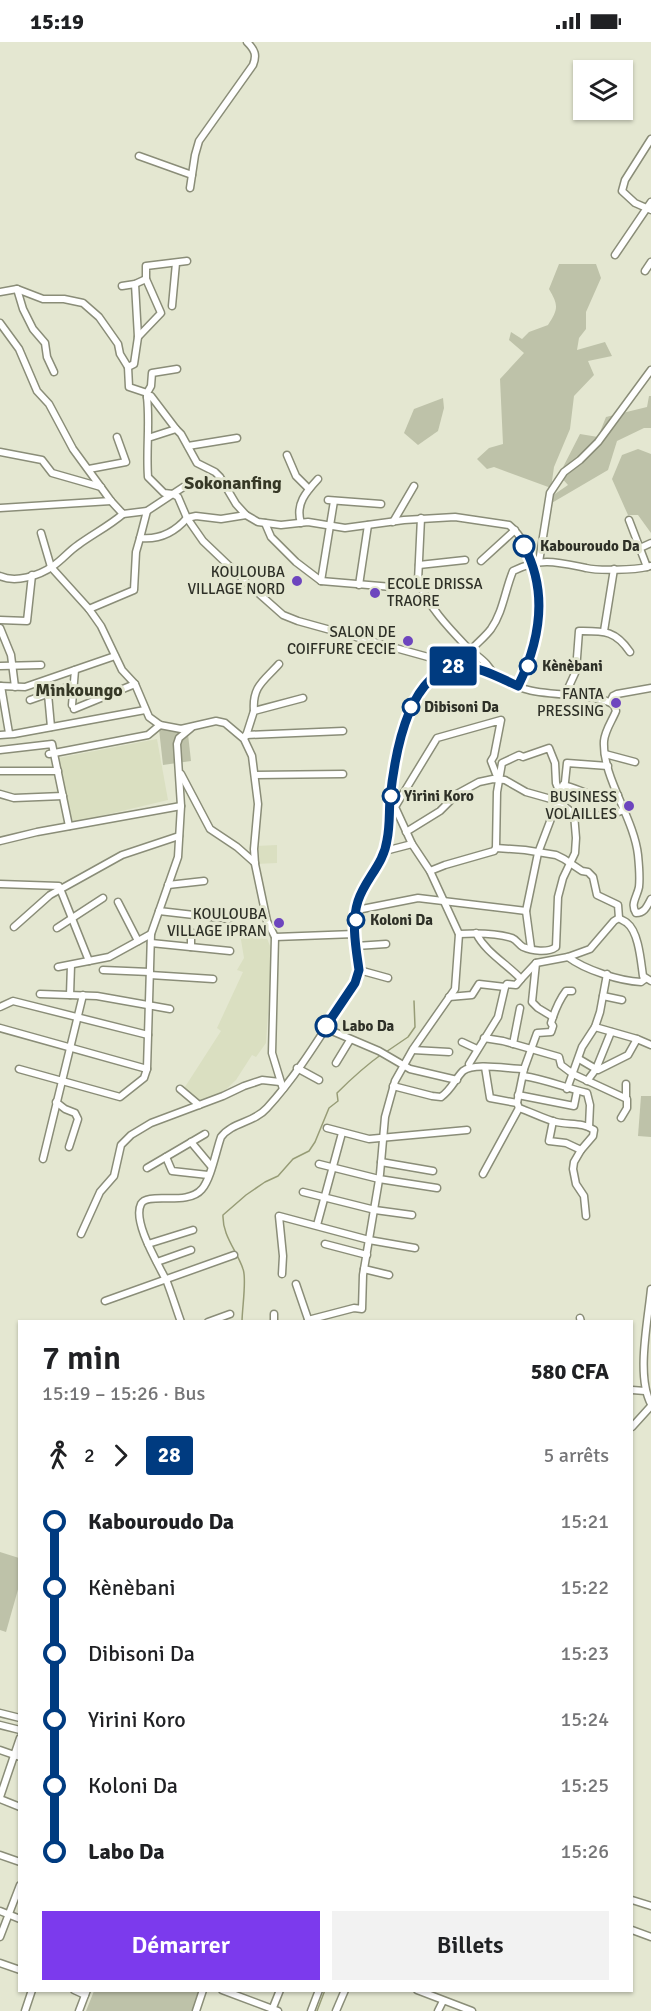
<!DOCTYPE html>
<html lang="fr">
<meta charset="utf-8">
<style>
:root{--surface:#fff;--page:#f2f2f2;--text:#202124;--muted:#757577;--accent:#7c3aed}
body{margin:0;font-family:Signika,sans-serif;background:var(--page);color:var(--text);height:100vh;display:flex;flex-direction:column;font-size:22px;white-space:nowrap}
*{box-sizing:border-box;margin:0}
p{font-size:20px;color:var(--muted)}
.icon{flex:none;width:33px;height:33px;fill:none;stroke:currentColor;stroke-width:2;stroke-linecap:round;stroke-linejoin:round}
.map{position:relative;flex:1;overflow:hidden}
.side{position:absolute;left:18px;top:1278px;width:615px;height:672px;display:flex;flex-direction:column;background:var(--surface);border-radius:0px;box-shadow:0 2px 4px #0004}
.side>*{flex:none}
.badge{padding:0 12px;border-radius:4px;font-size:21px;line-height:39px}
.buttons{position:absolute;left:573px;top:18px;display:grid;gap:12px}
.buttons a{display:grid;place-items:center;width:60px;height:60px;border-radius:0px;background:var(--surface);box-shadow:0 2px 4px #0004;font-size:30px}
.map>.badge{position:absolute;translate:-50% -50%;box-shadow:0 0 0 3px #fff}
.legs{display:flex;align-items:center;gap:9px;height:66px;padding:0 24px;font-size:20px}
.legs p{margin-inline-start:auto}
.overview{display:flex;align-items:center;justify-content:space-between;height:102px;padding:0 24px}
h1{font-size:33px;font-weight:600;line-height:45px}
.button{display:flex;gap:12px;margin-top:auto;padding:12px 24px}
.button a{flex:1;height:69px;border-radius:0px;background:var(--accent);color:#fff;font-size:24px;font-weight:600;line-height:69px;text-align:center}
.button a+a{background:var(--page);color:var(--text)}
ul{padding:0 24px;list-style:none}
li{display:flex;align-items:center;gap:21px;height:66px;font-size:22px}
li i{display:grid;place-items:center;width:9px;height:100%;margin:0 8px;background:currentColor}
li i::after{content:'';width:15px;height:15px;margin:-8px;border:4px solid;border-radius:50%;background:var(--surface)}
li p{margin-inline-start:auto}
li:first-child i{background:linear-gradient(#0000 50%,currentColor 0)}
li:last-child i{background:linear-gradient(currentColor 50%,#0000 0)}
.status{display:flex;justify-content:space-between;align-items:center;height:42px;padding:0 30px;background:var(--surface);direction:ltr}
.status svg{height:16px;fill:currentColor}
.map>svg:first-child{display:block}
.built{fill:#dadfc1}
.green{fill:#bec2a9}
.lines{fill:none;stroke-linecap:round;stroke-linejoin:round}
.stream{stroke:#979c76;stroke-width:1.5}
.minor-casing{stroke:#8a8d78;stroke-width:9}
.minor{stroke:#fff;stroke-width:6}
.line-1-casing{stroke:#fff;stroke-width:14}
.line-1{stroke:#003b80;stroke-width:9}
.stop-1-dot{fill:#fff;stroke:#003b80;stroke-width:3}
.poi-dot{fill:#6d45be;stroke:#e4e7d1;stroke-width:2}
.labels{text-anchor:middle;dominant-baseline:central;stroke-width:6;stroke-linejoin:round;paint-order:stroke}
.stop-label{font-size:15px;font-weight:bold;fill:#2e3027;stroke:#e4e7d1;text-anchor:start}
.poi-label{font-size:15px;fill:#2e3027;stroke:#e4e7d1;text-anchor:end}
.quarter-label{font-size:18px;font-weight:bold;fill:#363826;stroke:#e4e7d1}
</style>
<div class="status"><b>15:19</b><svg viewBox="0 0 49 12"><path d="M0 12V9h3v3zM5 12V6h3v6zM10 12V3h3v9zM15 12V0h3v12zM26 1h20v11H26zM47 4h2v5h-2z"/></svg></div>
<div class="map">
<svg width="651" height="1969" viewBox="0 0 651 1969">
<rect width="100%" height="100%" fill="#e4e7d1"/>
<g class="built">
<path d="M 157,697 L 168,758 L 71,781 L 58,716 Z"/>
<path d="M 277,803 L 277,821 L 256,822 L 256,804 Z"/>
<path d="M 261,881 L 272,909 L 266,1001 L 256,1015 L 252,1013 L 236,1038 L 221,1052 L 200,1060 L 183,1048 L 221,989 L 217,986 L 243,930 L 237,928 L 244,916 L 239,886 Z"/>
</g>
<g class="green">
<path d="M 559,222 L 596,222 L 601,236 L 586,270 L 586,287 L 579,296 L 577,308 L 605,300 L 612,314 L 588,319 L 594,333 L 574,354 L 570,387 L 554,425 L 551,446 L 494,425 L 487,427 L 477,417 L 489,406 L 503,402 L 500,337 L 524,311 L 509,298 L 511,290 L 522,297 L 529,290 L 548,283 C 558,267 559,264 549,247 Z"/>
<path d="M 649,354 L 651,354 L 651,386 L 644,386 L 617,399 L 608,428 L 550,462 L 549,456 L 568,443 L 559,433 L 580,392 L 598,395 L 606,375 L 647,365 Z"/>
<path d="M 443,356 L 444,366 L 438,389 L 418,403 L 404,391 L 414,367 Z"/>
<path d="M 638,407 L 651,412 L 651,491 L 638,473 L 628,473 L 612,437 L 622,413 Z"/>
<path d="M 187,683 L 191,719 L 163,723 L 159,687 Z"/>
<path d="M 641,1054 L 651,1054 L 651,1095 L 638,1094 Z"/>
<path d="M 0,1510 L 19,1516 L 19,1544 L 6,1590 L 0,1588 Z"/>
<path d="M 94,1949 L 201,1949 L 193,1969 L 86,1969 Z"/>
</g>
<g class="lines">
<g class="stream">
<path d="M 386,1010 L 408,995 L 415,985 L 414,959"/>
<path d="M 242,1280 C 242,1266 247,1237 243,1227 C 237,1209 222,1193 223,1173 L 246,1153 L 265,1140 L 278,1134 L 293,1117 L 309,1109 L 315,1100 L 329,1066 L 338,1059 L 337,1051 C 351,1037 365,1024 382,1012"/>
<path d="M 317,1969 L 325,1948"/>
</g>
<defs>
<g id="minor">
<path d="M 651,97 L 625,138 L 622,149 L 635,161 L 651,168"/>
<path d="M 139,114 L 192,133"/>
<path d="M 190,146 L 195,113 L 199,99 L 253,23 C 257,13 255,8 247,0"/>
<path d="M 615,213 L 651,160"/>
<path d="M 645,229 L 651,220"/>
<path d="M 135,242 L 138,295 L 134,322 L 128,325 L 129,345 L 147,351 L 147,355"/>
<path d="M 122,244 L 135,242 L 146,237"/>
<path d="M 17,247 L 23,267 L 33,287 L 45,301 L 47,315 L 54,330"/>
<path d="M 0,250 L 17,247 L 43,257 L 64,257 L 83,261 L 99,275 L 118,302 L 120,312 L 128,325"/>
<path d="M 172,264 L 176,221"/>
<path d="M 0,281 L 19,307 L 37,349 L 49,362 L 73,407 L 111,459 L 123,472 L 147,469 L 191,440"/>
<path d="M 138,295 L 161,271 L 146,237 L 146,224 L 187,219"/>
<path d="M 147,351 L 151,344 L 152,331 L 177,327"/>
<path d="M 176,387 L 181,392 L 197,421 L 215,430 L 220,435 L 236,462 L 246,473 L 258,480 L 281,483 L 308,480 L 345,486 L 404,478 L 455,475 L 509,483 C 536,505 542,559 537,592 C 535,611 526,627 518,644"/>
<path d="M 148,396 L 176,387 L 151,354 L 147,355 C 150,382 146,408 148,435 L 164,451 L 173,452 L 178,455 L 187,476 L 203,499 L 247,541 L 283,573 L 298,579 L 428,615 L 446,626"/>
<path d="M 188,404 L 237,396"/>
<path d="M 0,410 L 42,418 L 52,431 L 101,445"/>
<path d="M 287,413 L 296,434 L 309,447"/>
<path d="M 89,427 L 126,420 L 117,395"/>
<path d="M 328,458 L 381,462"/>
<path d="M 0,466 L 111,459"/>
<path d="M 246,473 L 221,477 L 196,474 L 187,476 C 175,490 159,498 140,496 L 136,510 L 134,548 L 89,567 L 101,584 L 122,628 L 135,642 L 149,675 L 160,683 L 181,687 L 216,679 L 225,681 L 244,697 L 252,714 L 258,762 L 254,807 L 255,822 L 267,879 L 275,895 L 272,1011 L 283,1047"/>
<path d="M 421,476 L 418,539 C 429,565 447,584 466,604 C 478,616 487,618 495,635"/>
<path d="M 629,478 L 647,525 L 650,524"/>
<path d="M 393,480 L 414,444"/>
<path d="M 265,481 L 271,495 L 296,520 L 321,539 L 392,545 L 418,539"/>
<path d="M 301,481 C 295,462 306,450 318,437"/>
<path d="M 41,491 L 51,525 L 89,567"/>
<path d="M 140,496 L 147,469"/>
<path d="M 640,506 L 651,501"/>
<path d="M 481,519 L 515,488"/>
<path d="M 539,520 L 550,451 L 564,430 L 580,418 L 598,400 L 651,328"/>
<path d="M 419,523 L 465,518"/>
<path d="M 0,534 C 15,541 39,534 53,524 C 62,518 69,509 78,503 C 93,492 109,484 123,472"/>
<path d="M 321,539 L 334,459"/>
<path d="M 359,543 L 368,483"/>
<path d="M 0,578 L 27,579 L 32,533"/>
<path d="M 0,586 L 11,613 L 15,645"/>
<path d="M 604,589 L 614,527"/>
<path d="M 471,608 C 477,601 485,595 491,587 C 503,570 505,548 513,529 C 541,515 557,520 586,526 C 598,529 635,528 647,525"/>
<path d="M 0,624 L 41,623"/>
<path d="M 0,644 L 25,645 L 115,614"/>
<path d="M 1,644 L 9,691"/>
<path d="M 48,652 L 51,685"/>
<path d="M 565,653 L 576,629 L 579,589 C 604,589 615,588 630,610"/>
<path d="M 30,658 L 73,643"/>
<path d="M 610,660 L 613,654 L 617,652 L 651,646"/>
<path d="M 72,663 L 75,628"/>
<path d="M 74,667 L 135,642"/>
<path d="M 254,669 C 252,644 264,639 279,622"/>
<path d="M 0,693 L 14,692 L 145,668"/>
<path d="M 246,693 L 343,689"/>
<path d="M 246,694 L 254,669 L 303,656"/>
<path d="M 0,708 L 52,702 L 69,784"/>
<path d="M 49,712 L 148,693 L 160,683"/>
<path d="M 605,712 L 635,720"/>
<path d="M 0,729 L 58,729"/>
<path d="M 181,732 L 210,787 L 237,805 L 255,821"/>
<path d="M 255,733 L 343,732"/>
<path d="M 563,743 C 582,747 599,761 618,753"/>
<path d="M 0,752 L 14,756 L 63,754"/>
<path d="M 406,790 L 440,769 L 457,752 L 479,740 L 493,737 L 505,738 L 526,750 L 558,759 L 574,772 L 607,774 L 624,768"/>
<path d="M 0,799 L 37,790 L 181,764"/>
<path d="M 496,806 L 525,808 L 556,813 L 564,817 L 582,829 L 588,830 L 593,835 L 597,853 L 618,863 L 619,876"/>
<path d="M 385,809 L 412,802"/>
<path d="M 430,829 L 445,823 L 494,809 L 496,806 L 497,750 L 502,721 L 519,713 L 523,715 L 549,706 L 555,721 L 556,741 L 560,751"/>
<path d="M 0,842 L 59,844 L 89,919"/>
<path d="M 168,843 L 204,839"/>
<path d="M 118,860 L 138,899"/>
<path d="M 357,868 L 418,856 L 526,869"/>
<path d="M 159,869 L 229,877"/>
<path d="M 619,876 C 621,878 625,879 627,881 C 639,890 641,921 643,934 L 651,939"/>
<path d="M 14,885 L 50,853 L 122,813 L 179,794"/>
<path d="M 57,886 L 103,856"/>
<path d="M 191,890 L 191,905"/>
<path d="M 476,891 C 486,911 506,921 521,937 L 536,921 L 568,915 L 590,907 L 614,879 L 619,876"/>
<path d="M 459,892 C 475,891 496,891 512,896 C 517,898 519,903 523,905 C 532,909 548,911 556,905 L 558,855 L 563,836 L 575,811 L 576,796 L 574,772"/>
<path d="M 275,895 L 355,892"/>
<path d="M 151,901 L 230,909"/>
<path d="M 356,904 L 386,902"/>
<path d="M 531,906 L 526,869 L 538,811 L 565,740 L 567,721 L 608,724"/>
<path d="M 568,915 C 585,928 620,939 641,940 L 645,937"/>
<path d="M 536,921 L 532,960 L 538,966 L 553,975"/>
<path d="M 58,925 L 109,915 L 151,892"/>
<path d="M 103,928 L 150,930"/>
<path d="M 359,928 L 388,936"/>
<path d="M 607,932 L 600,970 L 595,985 L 637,997"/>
<path d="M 150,933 L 213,937"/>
<path d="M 40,952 L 97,954 L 170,967"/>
<path d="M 70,953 L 71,923"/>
<path d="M 603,954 L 622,958"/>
<path d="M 449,955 L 472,953 L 479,942 L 505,945"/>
<path d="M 0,965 L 13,959 L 148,993"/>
<path d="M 0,986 L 147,1027"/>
<path d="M 325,986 L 379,1009 L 410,1027 L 457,1038"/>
<path d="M 484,996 L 503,999 L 559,1015 L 561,1023 L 573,1032 L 627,1057 L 627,1066 L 621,1076"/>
<path d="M 462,1000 L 477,1007"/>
<path d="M 513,1002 L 520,966"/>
<path d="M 413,1008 L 449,1010"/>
<path d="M 579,1017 L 596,1027 L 611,990"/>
<path d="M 336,1021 L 350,998"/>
<path d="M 470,1025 L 469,1022 L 498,975 L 505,945 L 507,942 L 516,943 L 521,937"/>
<path d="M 485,1025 L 490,1056 L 517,1061 L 519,1066 C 531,1070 544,1077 556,1080 C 569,1083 583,1080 594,1088 L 593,1094 L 581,1108 L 574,1120 L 573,1127 L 576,1142 L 584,1154 L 586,1174"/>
<path d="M 297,1026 L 319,1038"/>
<path d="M 19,1027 L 120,1055 L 144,1036 L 147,1027 L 151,892 L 178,815 L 181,764 L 177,702 L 179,696 L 191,686"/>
<path d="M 523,1034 C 545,1037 566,1046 587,1051 L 590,1063 L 589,1085"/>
<path d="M 587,1039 L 596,1027 L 598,1028 L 628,1013 L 637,997 L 651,1003"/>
<path d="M 393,1044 L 432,1054 L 441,1055 C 452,1047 455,1037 463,1029 C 474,1020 509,1027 524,1027"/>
<path d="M 180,1047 L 199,1063"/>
<path d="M 567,1047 L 582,1005 L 595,985"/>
<path d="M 518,1053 L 574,1064 L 577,1049"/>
<path d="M 626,1056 L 626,1042"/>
<path d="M 56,1060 L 65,1067 L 75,1071 L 78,1077 L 69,1105"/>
<path d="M 517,1061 L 524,1027 L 537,991 L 551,990 L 553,984 L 551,981 C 554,971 560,957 566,949 L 572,949"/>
<path d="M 553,1079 L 549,1099 L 566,1101 L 581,1108"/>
<path d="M 327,1086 L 369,1097 L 467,1088"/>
<path d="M 191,1100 L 211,1124"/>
<path d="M 166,1115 L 172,1129 L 208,1133"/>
<path d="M 43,1117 L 83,953"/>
<path d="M 381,1120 L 433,1129"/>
<path d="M 319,1122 L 379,1137 L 437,1146"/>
<path d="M 147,1126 L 205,1092"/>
<path d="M 483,1132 L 519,1066"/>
<path d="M 303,1150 L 375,1168 L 412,1173"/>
<path d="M 317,1183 L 342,1091"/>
<path d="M 81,1192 L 100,1150 L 114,1134 L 121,1103 L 131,1093 L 151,1081 L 223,1054 L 244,1044 L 262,1038 L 280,1040"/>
<path d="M 148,1202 L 193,1188"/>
<path d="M 325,1202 L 367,1213"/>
<path d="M 157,1220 L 191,1208"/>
<path d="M 364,1227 L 389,1233"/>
<path d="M 282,1232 L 283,1214 L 279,1174 L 369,1198 L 415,1206"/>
<path d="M 296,1242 L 309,1280"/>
<path d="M 651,1247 C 648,1279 636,1334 651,1362"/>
<path d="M 105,1259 L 234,1213"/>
<path d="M 274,1272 L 274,1280"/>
<path d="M 580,1276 L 581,1280"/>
<path d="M 308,1278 L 354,1266 L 362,1267 L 363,1233 L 380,1132 L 385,1075 L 395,1039 L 413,1007 L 455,947 L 459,892 L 430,829 L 412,802 L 395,765 L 437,696 L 501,678 L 494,714 L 491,719 L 498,737"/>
<path d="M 181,1280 C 176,1266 172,1253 167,1240 C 159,1223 132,1180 141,1162 C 148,1149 187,1165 202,1147 C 211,1137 216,1109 221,1095 C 232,1080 254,1081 267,1066 C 301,1029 327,983 355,941 C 362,924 355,909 355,892 C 354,883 356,873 357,865 C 360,840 383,823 387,799 C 390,786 389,771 390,758 C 394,718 403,664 432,636 C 439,629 446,624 456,624 C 479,623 504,639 525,647 C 548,655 596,650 614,663 L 616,669 C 612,679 605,688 604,699 C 602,735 634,776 638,813 C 639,823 640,836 639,845 C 637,855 630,862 636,871 C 645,871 647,864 651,857"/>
<path d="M 208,1280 L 230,1272"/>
<path d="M 632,1348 L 645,1349"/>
<path d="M 632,1385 L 651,1364"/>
<path d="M 0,1671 L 20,1676"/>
<path d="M 0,1683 L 20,1688"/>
<path d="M 0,1708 L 20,1715"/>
<path d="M 0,1755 L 20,1696"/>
<path d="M 0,1757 L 20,1765"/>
<path d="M 0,1813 L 20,1820"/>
<path d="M 632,1858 L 651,1864"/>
<path d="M 0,1869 L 20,1877"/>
<path d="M 632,1888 L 651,1895"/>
<path d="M 0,1895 L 20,1843"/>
<path d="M 0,1921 L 20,1928"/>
<path d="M 74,1948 L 85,1953"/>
<path d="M 222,1948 L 278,1969"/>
<path d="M 417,1948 L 472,1969"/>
<path d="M 272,1968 L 280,1948"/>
<path d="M 25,1969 L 32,1948"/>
<path d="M 79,1969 L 87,1948"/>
<path d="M 196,1969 L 203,1948"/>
<path d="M 311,1969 L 319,1948"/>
<path d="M 336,1969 L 345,1948"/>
<path d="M 438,1969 L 443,1959"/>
</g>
</defs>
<use href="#minor" class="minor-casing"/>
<use href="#minor" class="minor"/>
</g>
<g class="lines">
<defs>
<path id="line-1" d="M 326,984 L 355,941 L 359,928 C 356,906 351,881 358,859 C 365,837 384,822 387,798 C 390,784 389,770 390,757 C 394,719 403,664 430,638 C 438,630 446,623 458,624 C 479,624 500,636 518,644 C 540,599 549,551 524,504"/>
</defs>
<use href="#line-1" class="line-1-casing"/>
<use href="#line-1" class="line-1"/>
</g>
<g class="stop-1-dot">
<circle cx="524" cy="504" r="10"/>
<circle cx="528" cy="624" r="8"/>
<circle cx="411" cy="665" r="8"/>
<circle cx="391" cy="754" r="8"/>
<circle cx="356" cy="878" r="8"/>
<circle cx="326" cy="984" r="10"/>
</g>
<g class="poi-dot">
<circle cx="297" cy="539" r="6"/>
<circle cx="375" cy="551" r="6"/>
<circle cx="408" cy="599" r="6"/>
<circle cx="616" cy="661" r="6"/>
<circle cx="629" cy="764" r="6"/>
<circle cx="279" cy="881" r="6"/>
</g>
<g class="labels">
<g class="stop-label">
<text x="540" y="504">Kabouroudo Da</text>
<text x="542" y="624">Kènèbani</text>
<text x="424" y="665">Dibisoni Da</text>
<text x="404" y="754">Yirini Koro</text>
<text x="370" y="878">Koloni Da</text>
<text x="342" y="984">Labo Da</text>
</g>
<g class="poi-label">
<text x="285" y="530">KOULOUBA<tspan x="285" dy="17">VILLAGE NORD</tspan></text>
<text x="387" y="542" text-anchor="start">ECOLE DRISSA<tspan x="387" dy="17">TRAORE</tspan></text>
<text x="396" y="590">SALON DE<tspan x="396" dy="17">COIFFURE CECIE</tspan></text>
<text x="604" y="652">FANTA<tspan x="604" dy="17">PRESSING</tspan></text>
<text x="617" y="755">BUSINESS<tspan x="617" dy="17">VOLAILLES</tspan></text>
<text x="267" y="872">KOULOUBA<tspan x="267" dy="17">VILLAGE IPRAN</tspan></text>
</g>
<g class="quarter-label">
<text x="233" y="441">Sokonanfing</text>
<text x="79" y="648">Minkoungo</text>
</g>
</g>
</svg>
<div class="buttons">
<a><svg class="icon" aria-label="layers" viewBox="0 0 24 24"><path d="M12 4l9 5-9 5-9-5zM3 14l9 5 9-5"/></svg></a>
</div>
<b class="badge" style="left:453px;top:624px;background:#003b80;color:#fff">28</b>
<section class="side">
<div class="overview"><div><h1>7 min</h1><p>15:19 – 15:26 · Bus</p></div><b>580 CFA</b></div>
<div class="legs"><svg class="icon" aria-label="walk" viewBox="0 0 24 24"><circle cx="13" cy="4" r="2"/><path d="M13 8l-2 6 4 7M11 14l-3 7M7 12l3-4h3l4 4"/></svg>2<svg class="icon" aria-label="forward" viewBox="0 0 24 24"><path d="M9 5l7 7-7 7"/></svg><b class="badge" style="background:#003b80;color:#fff">28</b><p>5 arrêts</p></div>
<ul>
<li><i style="color:#003b80"></i><b>Kabouroudo Da</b><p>15:21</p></li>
<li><i style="color:#003b80"></i><span>Kènèbani</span><p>15:22</p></li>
<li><i style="color:#003b80"></i><span>Dibisoni Da</span><p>15:23</p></li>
<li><i style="color:#003b80"></i><span>Yirini Koro</span><p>15:24</p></li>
<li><i style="color:#003b80"></i><span>Koloni Da</span><p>15:25</p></li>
<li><i style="color:#003b80"></i><b>Labo Da</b><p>15:26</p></li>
</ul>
<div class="button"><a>Démarrer</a><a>Billets</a></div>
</section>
</div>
